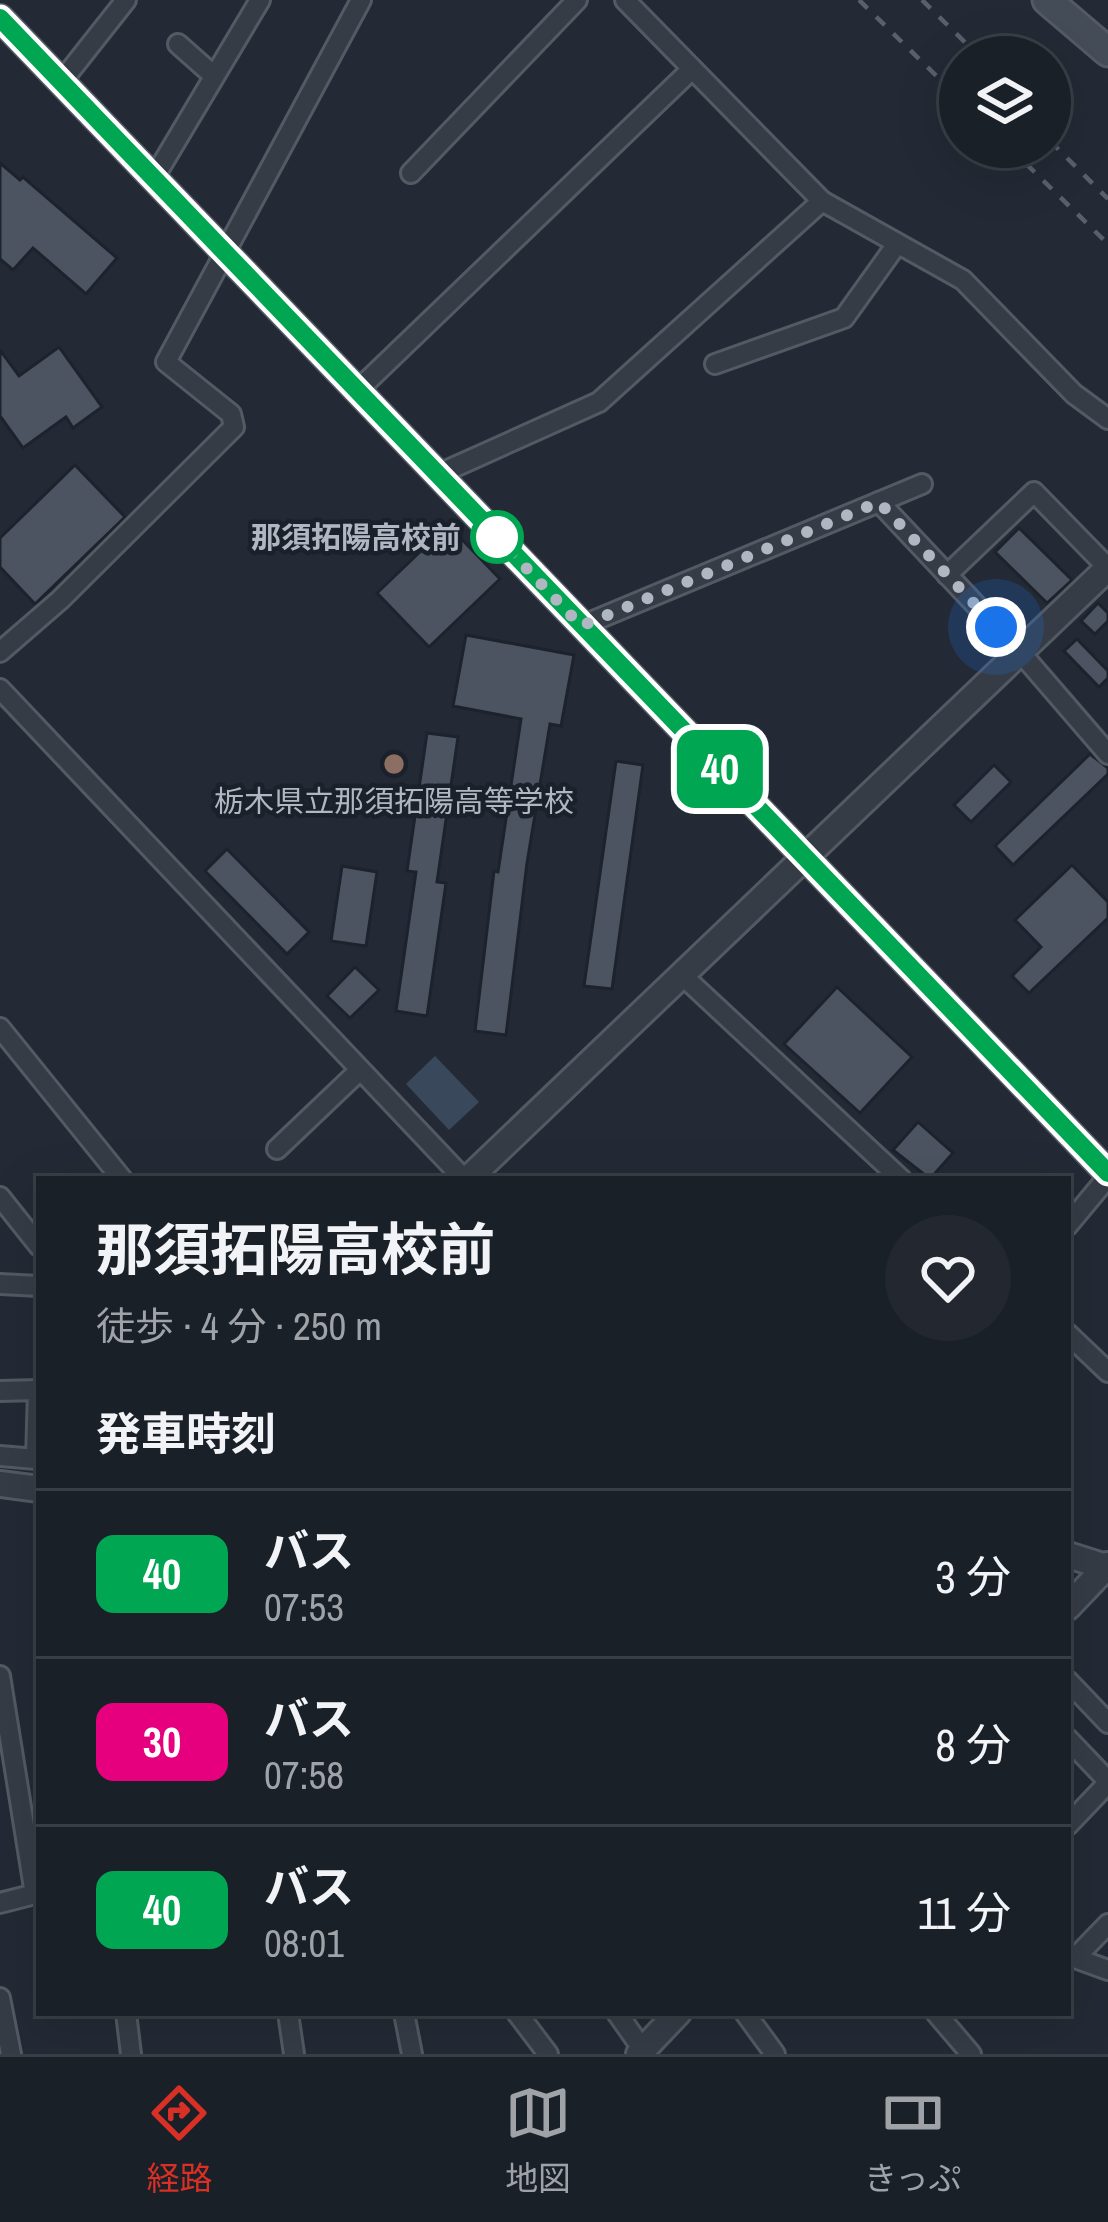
<!DOCTYPE html>
<html lang="ja">
<meta charset="utf-8">
<style>
:root{--surface:#1a2028;--page:#232830;--text:#f1f3f6;--muted:#9fa3a8;--line:#383e45;--accent:#d93025}
body{margin:0;font-family:"Archivo Narrow","Noto Sans JP",sans-serif;background:var(--page);color:var(--text);height:100vh;display:flex;flex-direction:column;font-size:45px;white-space:nowrap}
*{box-sizing:border-box;margin:0}
p{font-size:39px;color:var(--muted)}
.icon{flex:none;width:66px;height:66px;fill:none;stroke:currentColor;stroke-width:2;stroke-linecap:round;stroke-linejoin:round}
.map{position:relative;flex:1;overflow:hidden}
.details{position:absolute;left:36px;top:1176px;width:1035px;height:840px;display:flex;flex-direction:column;background:var(--surface);border-radius:0px;box-shadow:0 12px 48px #0002,0 0 0 3px var(--line)}
.details>*{flex:none}
.badge{padding:0 24px;border-radius:18px;font-size:42px;line-height:78px}
.buttons{position:absolute;left:939px;top:36px;display:grid;gap:24px}
.buttons a{display:grid;place-items:center;width:132px;height:132px;border-radius:50%;background:var(--surface);box-shadow:0 12px 48px #0002,0 0 0 3px var(--line);font-size:60px}
.you{position:absolute;width:60px;height:60px;margin:-30px;border:9px solid #fff;border-radius:50%;background:#1a73e8;box-shadow:0 0 0 18px #1a73e833}
.map>.badge{position:absolute;translate:-50% -50%;box-shadow:0 0 0 6px #fff}
h2{padding:0 60px;font-size:45px;line-height:108px}
.round{display:grid;place-items:center;flex:none;width:126px;height:126px;border-radius:63px;background:var(--page)}
.overview{display:flex;align-items:center;justify-content:space-between;height:204px;padding:0 60px}
h1{font-size:57px;font-weight:700;line-height:90px}
ul{padding:0;list-style:none}
li{display:flex;align-items:center;gap:36px;height:168px;padding:0 60px;border-top:3px solid var(--line)}
li div{flex:1}
li b{display:block;font-size:45px}
li em{font-style:normal}
li .badge{min-width:132px;font-weight:700;text-align:center}
.tab-bar{display:flex;justify-content:space-around;align-items:center;height:168px;border-top:3px solid var(--line);background:var(--surface);font-size:33px;color:var(--muted)}
.tab-bar a{display:grid;justify-items:center;gap:6px}
.tab-bar .on{color:var(--accent)}
.map>svg:first-child{display:block}
.water{fill:#3a485c}
.building{fill:#4b5460;stroke:#1d232c;stroke-width:3}
.lines{fill:none;stroke-linecap:round;stroke-linejoin:round}
.minor-casing{stroke:#535a63;stroke-width:24}
.tertiary-casing{stroke:#535a63;stroke-width:30}
.secondary-casing{stroke:#535a63;stroke-width:33}
.minor{stroke:#363c46;stroke-width:18}
.tertiary{stroke:#363c46;stroke-width:24}
.secondary{stroke:#444c58;stroke-width:27}
.rail{stroke:#58606c;stroke-width:4.5;stroke-dasharray:12 12;stroke-linecap:butt}
.line-casing{stroke:#fff;stroke-width:27}
.line{stroke:#00a651;stroke-width:18}
.walk{stroke:#b0b7c2;stroke-width:12;stroke-dasharray:0 21.6}
.stop-dot{fill:#fff;stroke:#00a651;stroke-width:6}
.education-dot{fill:#8d6e63;stroke:#1b212a;stroke-width:4.5}
.labels{text-anchor:middle;dominant-baseline:central;stroke-width:9;stroke-linejoin:round;paint-order:stroke}
.stop-label{font-size:30px;font-weight:bold;fill:#b0b7c2;stroke:#1b212a;text-anchor:end}
.poi-label{font-size:30px;fill:#b0b7c2;stroke:#1b212a}
</style>
<div class="map">
<svg width="1108" height="2054" viewBox="0 0 1108 2054">
<rect width="100%" height="100%" fill="#232a35"/>
<path class="water" d="M 435,1056 L 479,1102 L 449,1130 L 406,1084 Z"/>
<g class="building">
<path d="M 0,163 L 20,180 L 23,177 L 117,258 L 86,294 L 33,248 L 13,270 L 0,259 Z"/>
<path d="M 59,347 L 102,407 L 73,428 L 66,417 L 23,448 L 0,416 L 0,350 L 19,376 Z"/>
<path d="M 75,465 L 125,517 L 35,604 L 0,567 L 0,538 Z"/>
<path d="M 448,525 L 500,579 L 429,647 L 377,593 Z"/>
<path d="M 1019,528 L 1072,580 L 1047,603 L 995,552 Z"/>
<path d="M 1098,603 L 1108,613 L 1108,621 L 1095,634 L 1081,621 Z"/>
<path d="M 466,635 L 574,655 L 561,726 L 550,724 L 527,863 L 506,1035 L 475,1031 L 494,871 L 498,872 L 521,719 L 453,706 Z"/>
<path d="M 1077,639 L 1108,671 L 1108,678 L 1099,687 L 1064,651 Z"/>
<path d="M 427,733 L 458,737 L 437,882 L 446,883 L 427,1016 L 396,1011 L 416,872 L 407,871 Z"/>
<path d="M 1090,754 L 1108,768 L 1108,774 L 1013,865 L 995,846 Z"/>
<path d="M 616,761 L 643,765 L 612,989 L 584,986 Z"/>
<path d="M 994,765 L 1011,782 L 971,822 L 954,805 Z"/>
<path d="M 227,849 L 309,932 L 287,954 L 205,871 Z"/>
<path d="M 1072,865 L 1108,902 L 1108,918 L 1029,993 L 1012,976 L 1041,947 L 1015,920 Z"/>
<path d="M 342,866 L 377,872 L 366,946 L 331,941 Z"/>
<path d="M 355,967 L 379,990 L 350,1018 L 327,996 Z"/>
<path d="M 837,987 L 912,1057 L 860,1113 L 784,1044 Z"/>
<path d="M 918,1122 L 953,1153 L 930,1179 L 893,1150 Z"/>
</g>
<g class="lines">
<defs>
<g id="minor">
<path d="M 625,0 L 822,201 L 963,280 L 1074,394 L 1108,419"/>
<path d="M 178,44 L 214,76"/>
<path d="M 62,81 L 126,0"/>
<path d="M 411,173 L 577,0"/>
<path d="M 155,176 L 260,0"/>
<path d="M 715,364 L 844,318 L 897,244"/>
<path d="M 359,389 L 691,70"/>
<path d="M 439,474 L 599,402 L 822,201"/>
<path d="M 879,502 L 1021,653 L 1108,754"/>
<path d="M 947,575 L 1034,492 L 1108,568"/>
<path d="M 581,626 L 922,484"/>
<path d="M 0,652 L 60,600 L 234,427 L 231,414 L 166,362 L 361,0"/>
<path d="M 0,689 L 464,1179"/>
<path d="M 683,976 L 901,1179"/>
<path d="M 0,1028 L 122,1179"/>
<path d="M 277,1149 L 360,1070"/>
<path d="M 0,1197 L 39,1246"/>
<path d="M 1068,1225 L 1108,1177"/>
<path d="M 0,1284 L 39,1286"/>
<path d="M 1068,1334 L 1108,1372"/>
<path d="M 0,1391 L 39,1390"/>
<path d="M 0,1456 L 36,1459 L 38,1390"/>
<path d="M 0,1676 L 35,1894 L 0,1903"/>
<path d="M 1068,1681 L 1108,1723"/>
<path d="M 1068,1739 L 1108,1781"/>
<path d="M 1068,1825 L 1108,1783"/>
<path d="M 1108,1924 L 1075,1958 L 1108,1970"/>
<path d="M 0,1998 L 11,2054"/>
<path d="M 126,2013 L 131,2054"/>
<path d="M 288,2013 L 294,2054"/>
<path d="M 404,2013 L 412,2054"/>
<path d="M 517,2013 L 548,2054"/>
<path d="M 617,2013 L 643,2050"/>
<path d="M 745,2013 L 775,2054"/>
<path d="M 936,2013 L 971,2054"/>
</g>
<g id="tertiary">
<path d="M 0,18 L 1108,1173"/>
<path d="M 468,1179 L 1108,568"/>
<path d="M 0,1484 L 39,1489"/>
<path d="M 1068,1555 L 1106,1567"/>
<path d="M 1068,1607 L 1108,1565"/>
<path d="M 639,2054 L 678,2013"/>
</g>
<path id="secondary" d="M 1047,0 L 1108,52"/>
</defs>
<use href="#minor" class="minor-casing"/>
<use href="#tertiary" class="tertiary-casing"/>
<use href="#secondary" class="secondary-casing"/>
<use href="#minor" class="minor"/>
<use href="#tertiary" class="tertiary"/>
<use href="#secondary" class="secondary"/>
<g class="rail">
<path d="M 859,0 L 960,99"/>
<path d="M 922,0 L 980,57"/>
<path d="M 1050,141 L 1108,199"/>
<path d="M 1009,147 L 1108,244"/>
</g>
</g>
<g class="lines">
<defs>
<path id="line" d="M 0,18 L 1108,1173"/>
</defs>
<use href="#line" class="line-casing"/>
<use href="#line" class="line"/>
<path class="walk" d="M 497,537 L 581,626 L 879,502 L 996,627"/>
</g>
<circle class="stop-dot" cx="497" cy="537" r="24"/>
<circle class="education-dot" cx="394" cy="764" r="12"/>
<g class="labels">
<g class="stop-label">
<text x="461" y="537">那須拓陽高校前</text>
</g>
<g class="poi-label">
<text x="394" y="801">栃木県立那須拓陽高等学校</text>
</g>
</g>
</svg>
<div class="buttons">
<a><svg class="icon" aria-label="layers" viewBox="0 0 24 24"><path d="M12 4l9 5-9 5-9-5zM3 14l9 5 9-5"/></svg></a>
</div>
<div class="you" style="left:996px;top:627px"></div>
<b class="badge" style="left:720px;top:769px;background:#00a651;color:#fff">40</b>
<section class="details">
<div class="overview"><div><h1>那須拓陽高校前</h1><p>徒歩 · 4 分 · 250 m</p></div><a class="round"><svg class="icon" aria-label="heart" viewBox="0 0 24 24"><path d="M12 20l-8-8c-3-5 5-10 8-4 3-6 11-1 8 4z"/></svg></a></div>
<h2>発車時刻</h2>
<ul>
<li><span class="badge" style="background:#00a651;color:#fff">40</span><div><b>バス</b><p>07:53</p></div><em>3 分</em></li>
<li><span class="badge" style="background:#e6007e;color:#fff">30</span><div><b>バス</b><p>07:58</p></div><em>8 分</em></li>
<li><span class="badge" style="background:#00a651;color:#fff">40</span><div><b>バス</b><p>08:01</p></div><em>11 分</em></li>
</ul>
</section>
</div>
<nav class="tab-bar">
<a class="on"><svg class="icon" aria-label="directions" viewBox="0 0 24 24"><path d="M12 3l9 9-9 9-9-9zM9 14v-3h6M13 9l2 2-2 2"/></svg>経路</a>
<a><svg class="icon" aria-label="map" viewBox="0 0 24 24"><path d="M3 6l6-2 6 2 6-2v14l-6 2-6-2-6 2zM9 4v14M15 6v14"/></svg>地図</a>
<a><svg class="icon" aria-label="tickets" viewBox="0 0 24 24"><path d="M3 7h18v10H3zM15 7v10"/></svg>きっぷ</a>
</nav>
